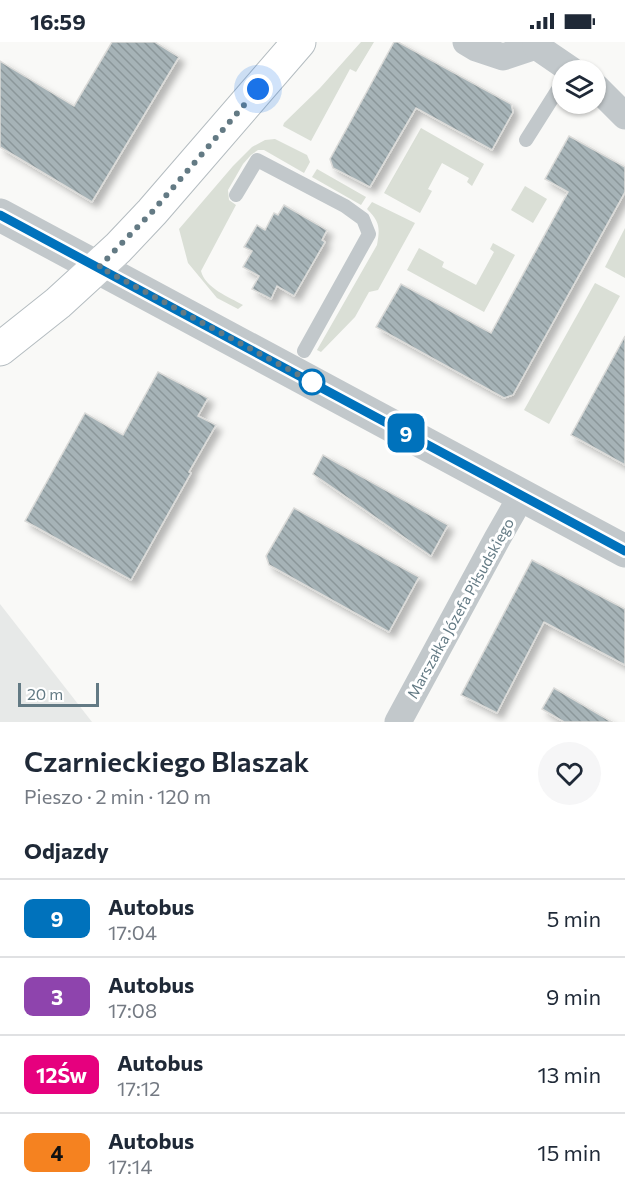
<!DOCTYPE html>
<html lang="pl">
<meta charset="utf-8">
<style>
:root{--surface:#fff;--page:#f6f6f7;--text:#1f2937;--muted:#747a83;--line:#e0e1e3}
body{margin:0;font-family:Commissioner,sans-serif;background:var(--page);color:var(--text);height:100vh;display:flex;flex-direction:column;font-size:22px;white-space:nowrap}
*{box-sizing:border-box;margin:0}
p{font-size:20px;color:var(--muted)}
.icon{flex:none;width:33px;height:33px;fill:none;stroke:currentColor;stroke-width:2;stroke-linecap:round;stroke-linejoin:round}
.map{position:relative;height:680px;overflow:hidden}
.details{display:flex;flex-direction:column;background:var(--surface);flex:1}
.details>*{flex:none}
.badge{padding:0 12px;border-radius:9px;font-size:21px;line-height:39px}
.tools{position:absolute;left:552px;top:18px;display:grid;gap:12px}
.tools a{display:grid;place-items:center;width:54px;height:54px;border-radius:50%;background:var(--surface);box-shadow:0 2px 4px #0004;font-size:30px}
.scale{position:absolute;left:18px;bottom:15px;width:81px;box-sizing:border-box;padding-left:6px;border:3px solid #637a84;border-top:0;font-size:16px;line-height:21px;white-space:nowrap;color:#637a84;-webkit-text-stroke:4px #fff;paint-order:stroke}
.you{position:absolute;width:30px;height:30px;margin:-15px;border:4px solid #fff;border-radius:50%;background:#1a73e8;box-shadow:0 0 0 9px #1a73e833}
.map>.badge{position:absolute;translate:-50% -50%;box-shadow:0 0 0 3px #fff}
h2{padding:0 24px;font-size:22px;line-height:54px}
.round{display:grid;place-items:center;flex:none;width:63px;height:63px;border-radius:32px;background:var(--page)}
.head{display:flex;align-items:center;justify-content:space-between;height:102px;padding:0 24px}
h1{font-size:28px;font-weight:600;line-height:45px}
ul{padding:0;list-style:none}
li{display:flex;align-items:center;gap:18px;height:78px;padding:0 24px;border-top:2px solid var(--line)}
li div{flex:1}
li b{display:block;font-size:22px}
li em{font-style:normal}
li .badge{min-width:66px;font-weight:700;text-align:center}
.status{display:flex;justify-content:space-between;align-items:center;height:42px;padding:0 30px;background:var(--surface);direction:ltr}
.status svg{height:16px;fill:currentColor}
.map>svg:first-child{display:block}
.built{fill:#e7e9e8}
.grass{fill:#dadfd6}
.building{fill:url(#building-back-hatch);stroke:#dbdbd9;stroke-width:1.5;filter:url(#shadow)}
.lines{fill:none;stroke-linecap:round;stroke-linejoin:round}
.secondary-casing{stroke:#b4bcc0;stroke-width:35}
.service{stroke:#c2c8cb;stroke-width:14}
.minor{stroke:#c2c8cb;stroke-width:27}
.tertiary{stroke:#c2c8cb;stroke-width:33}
.secondary{stroke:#fff;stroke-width:33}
.line-casing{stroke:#fff;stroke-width:14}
.line{stroke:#0072bc;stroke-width:9}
.walk{stroke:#637a84;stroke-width:6;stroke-dasharray:0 10.8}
.stop-dot{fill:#fff;stroke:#0072bc;stroke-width:3}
.labels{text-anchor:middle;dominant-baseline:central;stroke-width:6;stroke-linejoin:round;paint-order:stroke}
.street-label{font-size:15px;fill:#637a84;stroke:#fff}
</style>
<div class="status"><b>16:59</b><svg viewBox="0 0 49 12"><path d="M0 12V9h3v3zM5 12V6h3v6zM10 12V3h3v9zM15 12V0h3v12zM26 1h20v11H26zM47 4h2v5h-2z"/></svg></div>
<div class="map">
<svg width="625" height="680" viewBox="0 0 625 680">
<defs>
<pattern id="building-back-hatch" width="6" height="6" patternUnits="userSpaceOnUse" patternTransform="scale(1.5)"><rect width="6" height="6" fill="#a6b3b7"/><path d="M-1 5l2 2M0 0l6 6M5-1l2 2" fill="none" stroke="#8b979a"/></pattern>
<filter id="shadow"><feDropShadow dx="5.5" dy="5.5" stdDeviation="3" flood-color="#0004"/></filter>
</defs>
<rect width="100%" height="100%" fill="#f9f9f7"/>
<path class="built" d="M 0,562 L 92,680 L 0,680 Z"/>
<g class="grass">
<path d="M 361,0 L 374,0 L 356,30 L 350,27 L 311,99 L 283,84 L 284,81 L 320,46 Z"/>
<path d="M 421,86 L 484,122 L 472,144 L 467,140 L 469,136 L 442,121 L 428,147 L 432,149 L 420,171 L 384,151 Z"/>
<path d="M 275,97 L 307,113 L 310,120 L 304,131 L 264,108 L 258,108 L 251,113 L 243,122 L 228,148 L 229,158 L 236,163 L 201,229 C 205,246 229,255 243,263 L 238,267 L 217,256 L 188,221 L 179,187 L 233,124 L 252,105 L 265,98 Z"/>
<path d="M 317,127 L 366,155 L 361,163 L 312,135 Z"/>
<path d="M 525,144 L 547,157 L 533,181 L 511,168 Z"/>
<path d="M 372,160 L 415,181 L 378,248 L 369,250 L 355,275 L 321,310 L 317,308 L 377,203 C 380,186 380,180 367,167 Z"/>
<path d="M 625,186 L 625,236 L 605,225 Z"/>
<path d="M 493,201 L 515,213 L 484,270 L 407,228 L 419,206 L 444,220 L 442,225 L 476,243 L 494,210 L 490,207 Z"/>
<path d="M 595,241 L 620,254 L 549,382 L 524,368 Z"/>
</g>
<g class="building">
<path d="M 112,0 L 155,0 L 179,15 L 92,160 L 0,105 L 0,19 L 74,64 Z"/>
<path d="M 394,0 L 398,0 L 511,62 L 513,70 L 492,108 L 416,66 L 370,145 L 333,126 L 330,117 Z"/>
<path d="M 569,94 L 625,125 L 625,150 L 513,353 L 504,356 L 376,285 L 401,242 L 491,291 L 568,150 L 545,137 Z"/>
<path d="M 284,163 L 327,188 L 322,198 L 325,200 L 294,254 L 277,244 L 271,257 L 252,247 L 259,234 L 243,225 L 252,209 L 244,205 L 257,183 L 265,188 L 274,171 L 278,173 Z"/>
<path d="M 625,294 L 625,423 L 571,393 Z"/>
<path d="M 158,330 L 208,356 L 198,374 L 216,383 L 189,430 L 191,431 L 131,538 L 25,479 L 85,371 L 123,393 Z"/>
<path d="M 323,413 L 448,483 L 431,514 L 313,432 Z"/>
<path d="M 294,466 L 419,535 L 389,590 L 269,523 L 266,514 Z"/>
<path d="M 532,518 L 625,567 L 625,623 L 544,580 L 497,671 L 461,653 Z"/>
<path d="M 554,646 L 612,680 L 564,680 L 542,667 Z"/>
</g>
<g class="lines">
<defs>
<path id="secondary" d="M 0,307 L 58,261 L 118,206 L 152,170 L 299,0"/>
</defs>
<use href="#secondary" class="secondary-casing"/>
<g class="service">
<path d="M 526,98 L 562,41"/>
<path d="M 236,153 L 257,118 L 345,164 L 363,177 L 369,192 L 304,309"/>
</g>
<g class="minor">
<path d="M 466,0 L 476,6 L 503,15 L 536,4"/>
<path d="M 539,0 L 536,4 L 571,28"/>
<path d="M 596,45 L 625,74"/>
<path d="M 398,680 L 497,497 L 522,453"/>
</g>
<path class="tertiary" d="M 0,173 L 625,509"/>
<use href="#secondary" class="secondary"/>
</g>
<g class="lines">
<defs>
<path id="line" d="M 0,173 L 625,509"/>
</defs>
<use href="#line" class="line-casing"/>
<use href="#line" class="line"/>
<path class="walk" d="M 258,47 L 152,170 L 99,225 L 312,340"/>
</g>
<circle class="stop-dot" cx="312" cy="340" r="12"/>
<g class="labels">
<g class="street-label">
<text transform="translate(460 566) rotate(-61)">Marszałka Józefa Piłsudskiego</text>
</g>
</g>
</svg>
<div class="tools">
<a><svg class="icon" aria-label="layers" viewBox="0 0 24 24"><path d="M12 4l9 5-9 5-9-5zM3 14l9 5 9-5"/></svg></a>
</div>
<div class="scale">20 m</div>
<div class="you" style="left:258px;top:47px"></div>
<b class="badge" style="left:406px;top:391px;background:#0072bc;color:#fff">9</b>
</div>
<section class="details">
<div class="head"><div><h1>Czarnieckiego Blaszak</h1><p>Pieszo · 2 min · 120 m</p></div><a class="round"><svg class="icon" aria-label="heart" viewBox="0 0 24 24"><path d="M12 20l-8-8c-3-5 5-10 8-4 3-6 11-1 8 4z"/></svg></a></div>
<h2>Odjazdy</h2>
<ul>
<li><span class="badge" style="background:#0072bc;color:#fff">9</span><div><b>Autobus</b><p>17:04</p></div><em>5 min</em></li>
<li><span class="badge" style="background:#8e44ad;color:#fff">3</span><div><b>Autobus</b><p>17:08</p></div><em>9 min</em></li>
<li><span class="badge" style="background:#e6007e;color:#fff">12Św</span><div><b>Autobus</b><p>17:12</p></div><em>13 min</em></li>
<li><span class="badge" style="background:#f58220;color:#111">4</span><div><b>Autobus</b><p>17:14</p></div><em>15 min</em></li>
</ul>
</section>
